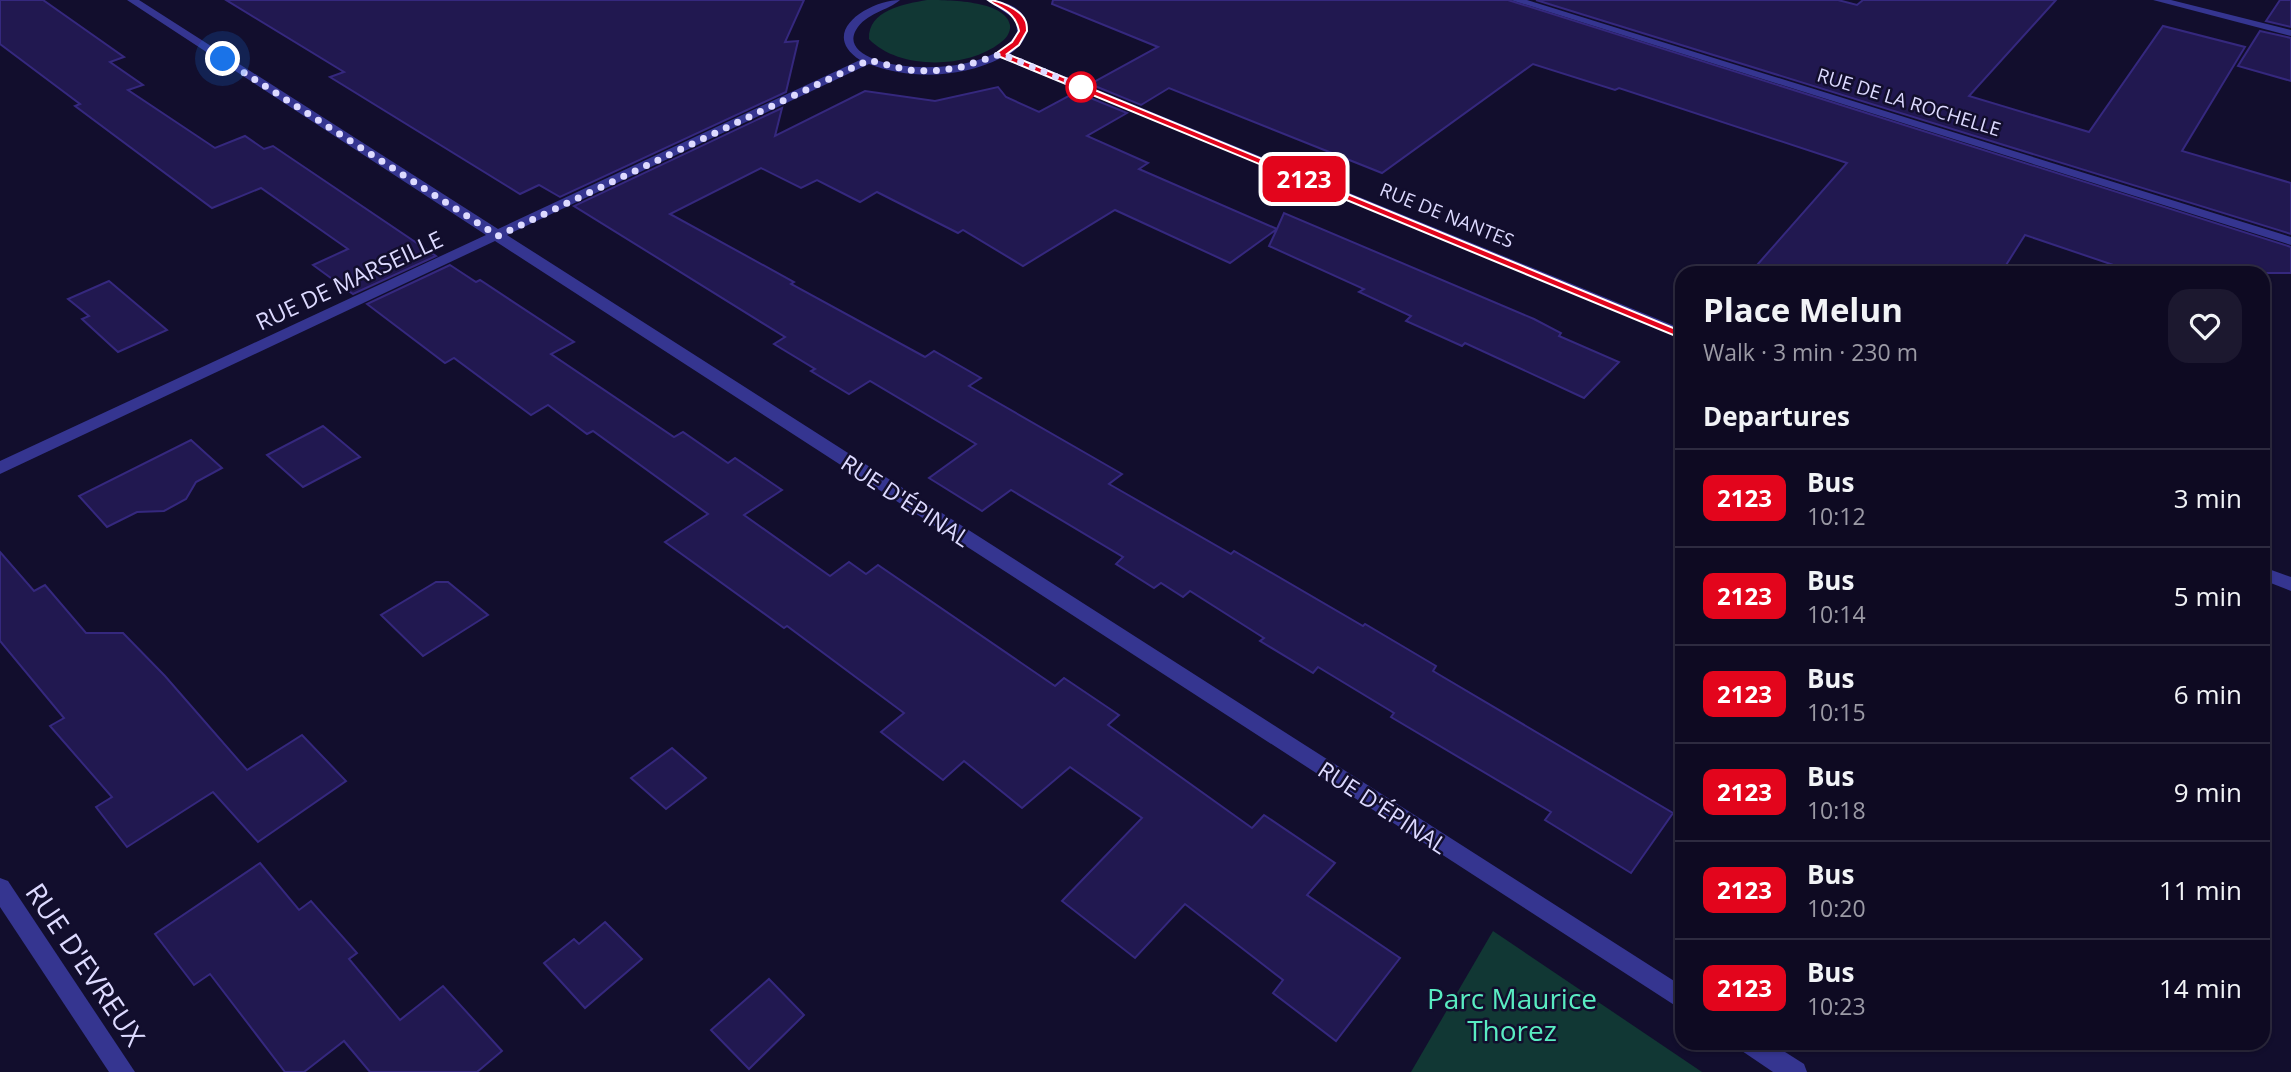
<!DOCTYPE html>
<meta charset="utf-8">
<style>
:root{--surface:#0e0a22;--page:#1c182f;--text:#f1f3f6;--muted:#9b9aa5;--line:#2e2b40}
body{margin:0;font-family:"Open Sans",sans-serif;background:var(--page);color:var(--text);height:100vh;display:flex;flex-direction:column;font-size:26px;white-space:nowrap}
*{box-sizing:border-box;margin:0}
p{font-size:23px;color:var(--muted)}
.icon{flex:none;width:38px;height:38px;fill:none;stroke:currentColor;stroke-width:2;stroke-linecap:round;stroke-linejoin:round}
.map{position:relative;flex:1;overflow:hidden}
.side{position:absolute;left:1675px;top:266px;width:595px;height:784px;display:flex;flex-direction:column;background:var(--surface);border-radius:21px;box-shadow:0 2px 5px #0004,0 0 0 2px var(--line)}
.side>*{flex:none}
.badge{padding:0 14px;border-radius:10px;font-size:24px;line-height:46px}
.you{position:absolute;width:35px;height:35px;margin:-18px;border:5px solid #fff;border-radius:50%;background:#1a73e8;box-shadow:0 0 0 10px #1a73e833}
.map>.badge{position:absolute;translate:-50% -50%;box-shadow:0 0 0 4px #fff}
h2{padding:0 28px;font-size:26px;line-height:63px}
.round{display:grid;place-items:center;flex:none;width:74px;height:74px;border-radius:21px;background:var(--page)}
.overview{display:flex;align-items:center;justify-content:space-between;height:119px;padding:0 28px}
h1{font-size:33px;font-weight:700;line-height:52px}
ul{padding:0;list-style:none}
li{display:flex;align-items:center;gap:21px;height:98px;padding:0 28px;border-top:2px solid var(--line)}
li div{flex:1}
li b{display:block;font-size:26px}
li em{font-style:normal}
li .badge{min-width:77px;font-weight:700;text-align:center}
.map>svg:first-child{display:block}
.green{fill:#113734}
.building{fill:#211850;stroke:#35287e;stroke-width:2}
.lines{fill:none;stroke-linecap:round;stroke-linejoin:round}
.street{fill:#353590;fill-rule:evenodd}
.line{fill:#e3051c;stroke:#fff;stroke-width:2}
.walk{stroke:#dddaff;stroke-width:7;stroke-dasharray:0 12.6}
.stop-dot{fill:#fff;stroke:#e3051c;stroke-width:3.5}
.labels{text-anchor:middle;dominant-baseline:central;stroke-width:5;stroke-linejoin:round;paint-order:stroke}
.far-street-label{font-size:19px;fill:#dddaff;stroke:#120e2d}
.street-label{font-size:23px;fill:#dddaff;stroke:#120e2d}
.near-street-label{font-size:28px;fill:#dddaff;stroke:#120e2d}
.near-park-label{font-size:28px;fill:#59ecc1;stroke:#120e2d}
</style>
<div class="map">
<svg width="2291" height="1072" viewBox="0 0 2291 1072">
<rect width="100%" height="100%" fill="#120e2d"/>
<g class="green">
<path d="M 927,0 C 947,0 1005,0 1010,25 C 1011,32 1006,39 1000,43 C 967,69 898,70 869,39 C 868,10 904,4 927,0 Z"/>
<path d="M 1493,931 L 1702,1072 L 1411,1072 Z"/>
</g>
<g class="building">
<path d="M 0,0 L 43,0 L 124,57 L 110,62 L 143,85 L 128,90 L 215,148 L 245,136 L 264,149 L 273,146 L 436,256 L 353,294 L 313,265 L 348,249 L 261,188 L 212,208 L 75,106 L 80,104 L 0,44 Z"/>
<path d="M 226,0 L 804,0 L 785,42 L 798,41 L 786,92 L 560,197 L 539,185 L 520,194 L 330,77 L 344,72 Z"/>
<path d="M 1053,0 L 1508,0 L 2291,247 L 2291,273 L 2137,273 L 2025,235 L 2001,273 L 1750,273 L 1847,163 L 1619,88 L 1615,90 L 1533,64 L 1382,173 L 1169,88 L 1141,105 L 1090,84 L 1158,47 L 1052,4 Z"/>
<path d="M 1536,0 L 1838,0 L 1857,5 L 1863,0 L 2056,0 L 1969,96 L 2089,132 L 2163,26 L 2245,47 L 2182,151 L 2291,183 L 2291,234 Z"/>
<path d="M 2280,0 L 2291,0 L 2291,27 L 2266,21 Z"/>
<path d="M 2260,31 L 2291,38 L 2291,81 L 2238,66 Z"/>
<path d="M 998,87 L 1006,97 L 1039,112 L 1076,92 L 1127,113 L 1087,136 L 1148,163 L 1139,169 L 1277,229 L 1284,213 L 1534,319 L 1561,333 L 1559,336 L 1619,362 L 1584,398 L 1465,343 L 1462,346 L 1406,321 L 1411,316 L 1359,292 L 1364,289 L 1269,246 L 1277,229 L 1230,263 L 1115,210 L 1023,266 L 963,230 L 958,233 L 877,192 L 860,202 L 817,180 L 801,188 L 761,168 L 670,214 L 794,282 L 791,284 L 925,357 L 934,351 L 981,378 L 969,386 L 1122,474 L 1109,484 L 1231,554 L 1234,551 L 1363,626 L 1365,624 L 1436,666 L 1433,671 L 1673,813 L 1631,873 L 1545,820 L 1551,812 L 1391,717 L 1394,713 L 1318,667 L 1313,673 L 1260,641 L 1264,638 L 1190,591 L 1183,597 L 1161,583 L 1154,588 L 1116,564 L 1123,557 L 1011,490 L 982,511 L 929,478 L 976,444 L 870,381 L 849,394 L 811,371 L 815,369 L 774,344 L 785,337 L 574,206 L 782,108 L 775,136 L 865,91 L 935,101 Z"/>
<path d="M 450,265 L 476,282 L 480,280 L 574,342 L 551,354 L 674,437 L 683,432 L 728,463 L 735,458 L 782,490 L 744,515 L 830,576 L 849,562 L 866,574 L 878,565 L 1055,686 L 1064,678 L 1119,715 L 1108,725 L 1252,828 L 1264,815 L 1335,863 L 1307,895 L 1400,958 L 1336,1041 L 1273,993 L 1283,980 L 1185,904 L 1135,958 L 1062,901 L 1142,818 L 1070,767 L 1022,808 L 964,761 L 943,780 L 881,732 L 904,713 L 787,626 L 784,628 L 665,542 L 708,514 L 593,431 L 587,434 L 548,405 L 531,415 L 454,358 L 445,363 L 367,304 Z"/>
<path d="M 109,281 L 167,330 L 118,352 L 82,319 L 89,316 L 68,299 Z"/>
<path d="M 323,426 L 360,457 L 303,487 L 267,455 Z"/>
<path d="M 191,440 L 222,468 L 196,482 L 186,499 L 164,511 L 137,512 L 107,527 L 79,496 Z"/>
<path d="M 0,552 L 34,591 L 45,585 L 86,633 L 123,633 L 165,676 L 247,770 L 302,735 L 346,781 L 258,842 L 213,792 L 127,847 L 96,807 L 112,797 L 50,726 L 64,718 L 0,641 Z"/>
<path d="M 436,582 L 448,582 L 488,615 L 423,656 L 381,615 Z"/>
<path d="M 672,748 L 706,778 L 666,809 L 631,778 Z"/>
<path d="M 260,863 L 299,910 L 311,901 L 357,953 L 349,959 L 400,1020 L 443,986 L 502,1051 L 477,1072 L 370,1072 L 344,1041 L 304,1072 L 285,1072 L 210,974 L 194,985 L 155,934 Z"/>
<path d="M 605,922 L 642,959 L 585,1008 L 544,963 L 574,939 L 579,944 Z"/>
<path d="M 769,979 L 804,1015 L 749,1069 L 711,1030 Z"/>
</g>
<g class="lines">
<g class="street">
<path d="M 127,0 L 139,0 L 498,229 L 860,60 C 817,32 870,0 900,0 C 887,11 866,13 856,30 C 831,73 992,85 1017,32 L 1016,20 L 987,0 C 1022,0 1045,29 1010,54 L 1682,329 L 1682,338 L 1001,58 C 961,78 911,80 869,64 L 507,235 L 1682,986 L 1682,1010 L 495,241 L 0,474 L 0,461 L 486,235 Z"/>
<path d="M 1511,0 L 1527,0 L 2291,237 L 2291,245 Z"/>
<path d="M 2153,0 L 2171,0 L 2291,30 L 2291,36 Z"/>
<path d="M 2263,567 L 2291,577 L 2291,591 L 2263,580 Z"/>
<path d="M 0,878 L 8,881 L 135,1072 L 109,1072 L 0,907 Z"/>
<path d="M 1738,1043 L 1771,1043 L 1804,1064 L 1807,1072 L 1773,1072 L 1742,1051 Z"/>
</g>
</g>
<path class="line" d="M 988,0 C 998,0 1020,9 1025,20 C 1027,23 1027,28 1027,31 L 1019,45 L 1007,54 L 1688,334 L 1678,337 L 998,56 L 998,52 L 1012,42 L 1019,31 C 1015,11 1002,10 988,0 Z"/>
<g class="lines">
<path class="walk" d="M 223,59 L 498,236 L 869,60 L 907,70 L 933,71 L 958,68 L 1001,54 L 1081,87"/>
</g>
<circle class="stop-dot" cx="1081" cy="87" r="14"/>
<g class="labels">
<g class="far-street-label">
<text transform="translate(1909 102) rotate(17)">RUE DE LA ROCHELLE</text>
<text transform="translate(1447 215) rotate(22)">RUE DE NANTES</text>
</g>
<g class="street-label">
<text transform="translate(349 280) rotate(-25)">RUE DE MARSEILLE</text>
<text transform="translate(906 500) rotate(33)">RUE D'ÉPINAL</text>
<text transform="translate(1383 807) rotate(33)">RUE D'ÉPINAL</text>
</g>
<g class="near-street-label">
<text transform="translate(86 964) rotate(56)">RUE D'EVREUX</text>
</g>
<g class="near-park-label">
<text x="1512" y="998">Parc Maurice<tspan x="1512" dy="32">Thorez</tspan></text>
</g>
</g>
</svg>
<div class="you" style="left:223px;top:59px"></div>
<b class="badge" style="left:1304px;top:179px;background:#e3051c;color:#fff">2123</b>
<section class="side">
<div class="overview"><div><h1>Place Melun</h1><p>Walk · 3 min · 230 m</p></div><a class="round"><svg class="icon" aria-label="heart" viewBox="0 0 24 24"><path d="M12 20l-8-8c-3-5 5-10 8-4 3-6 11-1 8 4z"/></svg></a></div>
<h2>Departures</h2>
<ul>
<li><span class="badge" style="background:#e3051c;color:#fff">2123</span><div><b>Bus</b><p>10:12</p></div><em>3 min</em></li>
<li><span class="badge" style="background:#e3051c;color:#fff">2123</span><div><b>Bus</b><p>10:14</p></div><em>5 min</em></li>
<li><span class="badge" style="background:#e3051c;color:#fff">2123</span><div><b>Bus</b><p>10:15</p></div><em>6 min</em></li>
<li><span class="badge" style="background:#e3051c;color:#fff">2123</span><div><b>Bus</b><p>10:18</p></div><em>9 min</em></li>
<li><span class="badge" style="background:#e3051c;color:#fff">2123</span><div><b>Bus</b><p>10:20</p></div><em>11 min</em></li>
<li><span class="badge" style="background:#e3051c;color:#fff">2123</span><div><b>Bus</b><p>10:23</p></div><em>14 min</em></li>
</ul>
</section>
</div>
